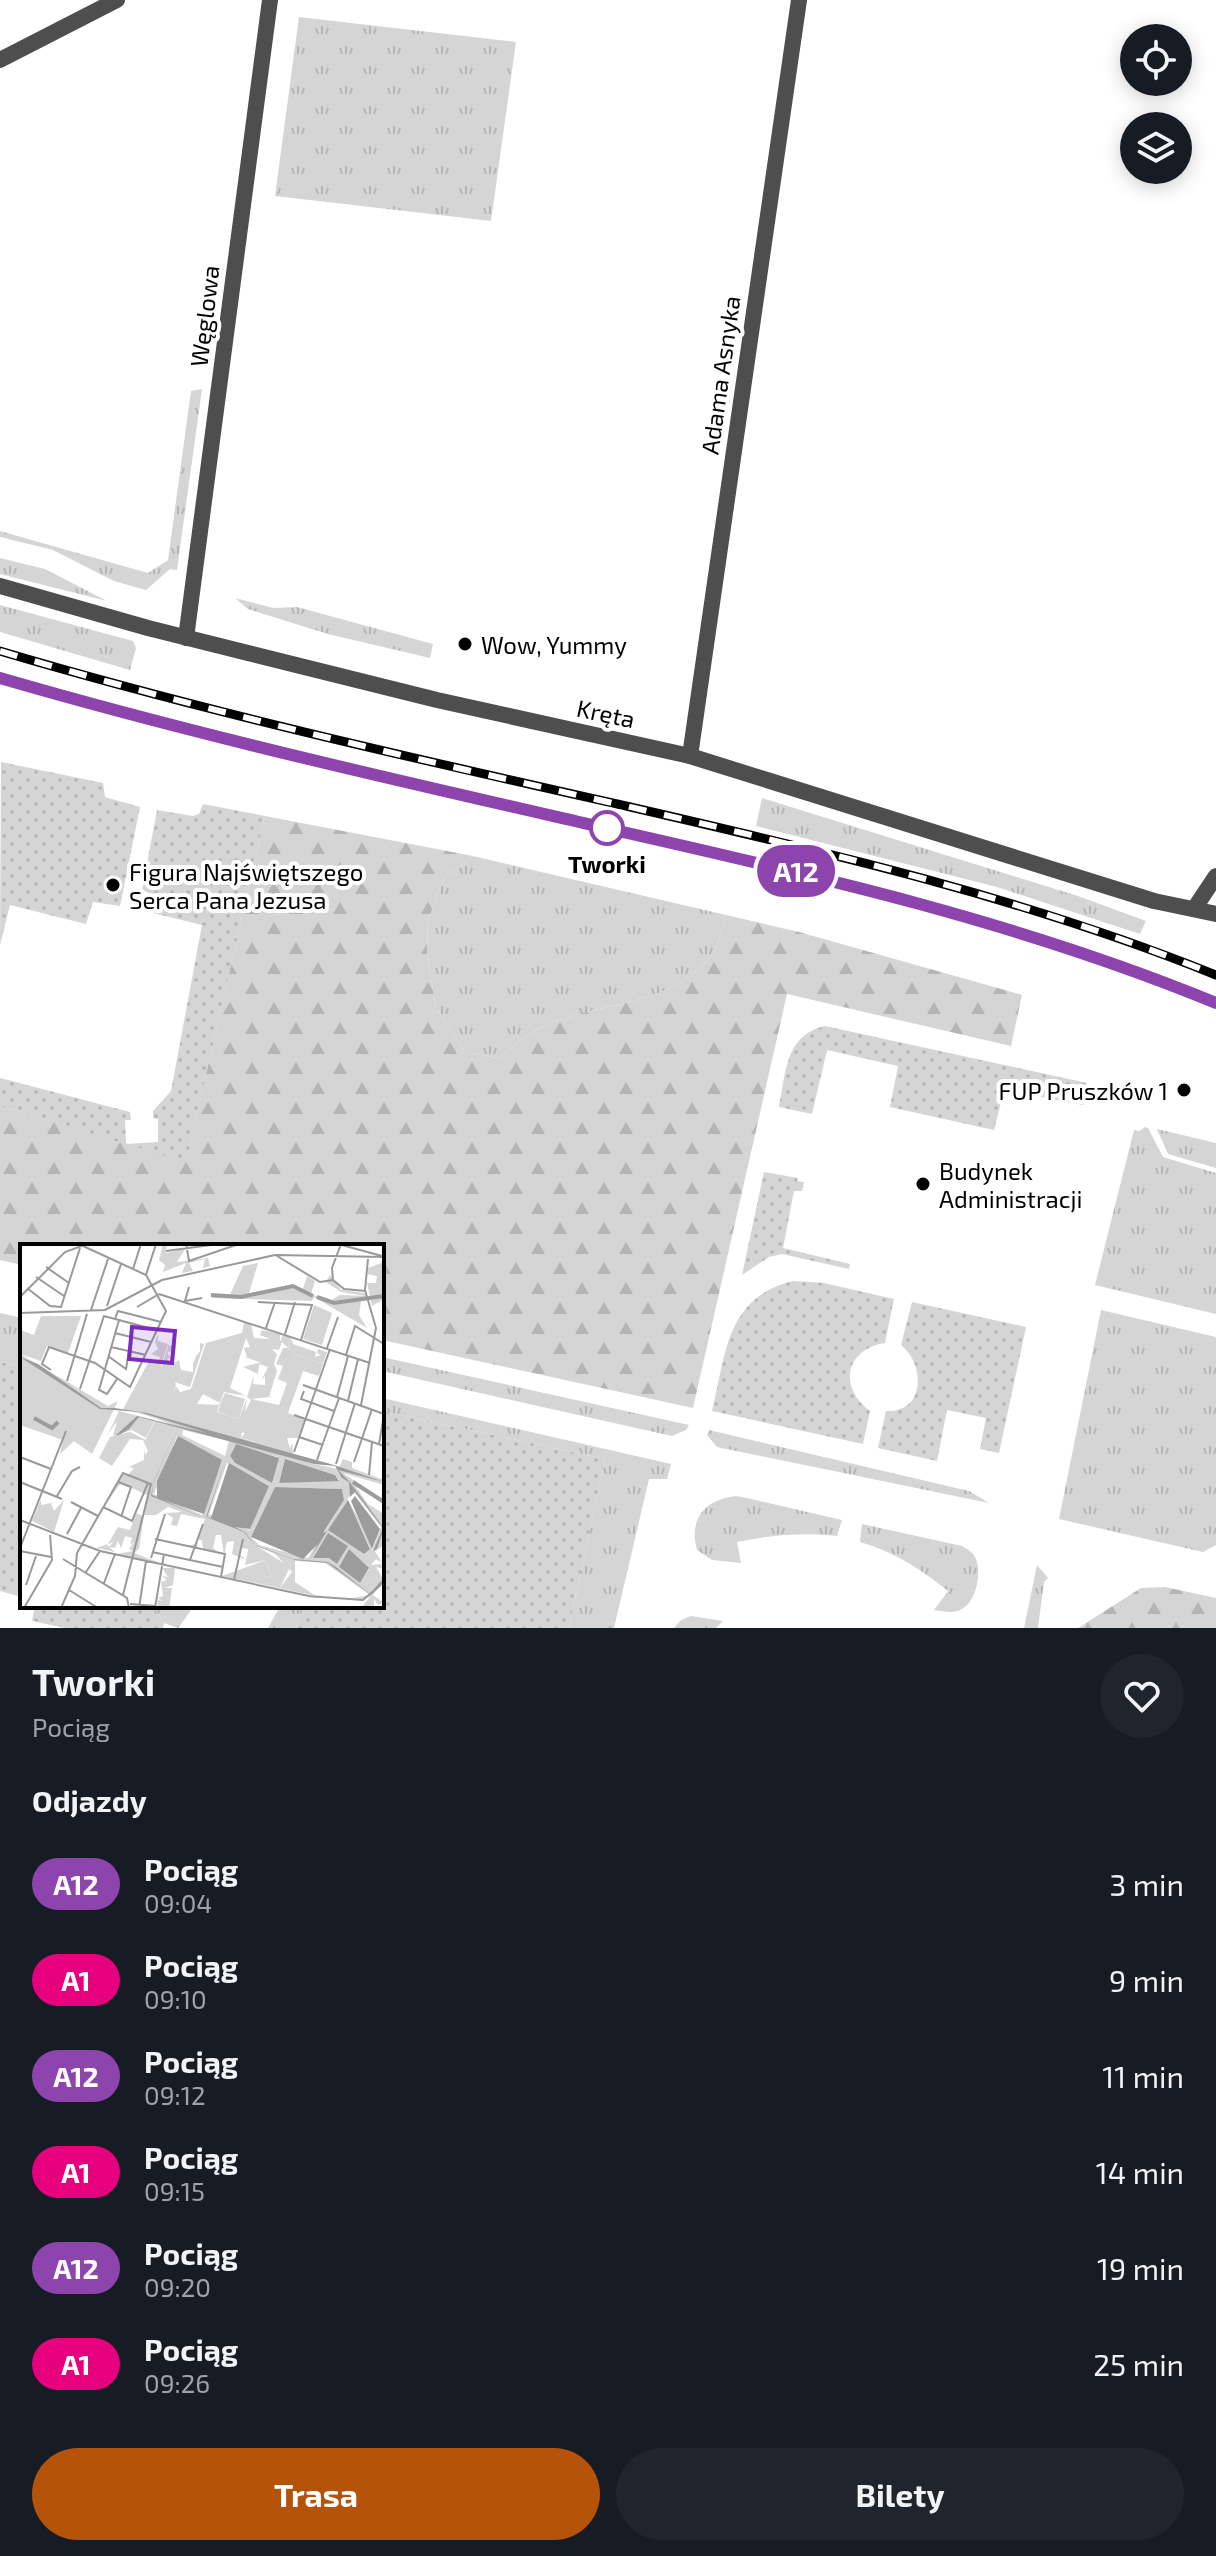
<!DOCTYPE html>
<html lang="pl">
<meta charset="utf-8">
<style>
:root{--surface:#171b24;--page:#20242c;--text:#f1f3f6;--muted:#9ea1a6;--accent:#b45309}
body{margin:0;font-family:"Exo 2",sans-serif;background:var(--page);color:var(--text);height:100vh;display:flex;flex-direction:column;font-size:30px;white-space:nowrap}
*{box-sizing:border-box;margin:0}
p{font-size:26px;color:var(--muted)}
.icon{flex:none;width:44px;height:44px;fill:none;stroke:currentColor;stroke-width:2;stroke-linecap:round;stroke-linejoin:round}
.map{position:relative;height:1628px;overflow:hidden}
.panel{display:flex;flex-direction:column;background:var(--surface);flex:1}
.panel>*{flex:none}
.badge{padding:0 16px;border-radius:26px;font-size:28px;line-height:52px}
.fabs{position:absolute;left:1120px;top:24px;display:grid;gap:16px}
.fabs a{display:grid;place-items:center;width:72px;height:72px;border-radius:50%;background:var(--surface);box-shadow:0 4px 20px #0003;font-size:40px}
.map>.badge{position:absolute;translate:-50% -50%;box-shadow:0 0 0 4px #fff}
h2{padding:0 32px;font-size:30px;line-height:72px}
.round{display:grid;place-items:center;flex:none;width:84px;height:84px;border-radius:42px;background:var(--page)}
.head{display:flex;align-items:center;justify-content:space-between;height:136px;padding:0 32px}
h1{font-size:38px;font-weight:700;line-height:60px}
.primary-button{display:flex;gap:16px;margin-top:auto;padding:16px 32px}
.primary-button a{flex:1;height:92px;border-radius:48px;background:var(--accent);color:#fff;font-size:32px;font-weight:700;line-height:92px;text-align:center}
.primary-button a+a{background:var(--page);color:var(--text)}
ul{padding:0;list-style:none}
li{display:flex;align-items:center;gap:24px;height:96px;padding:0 32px}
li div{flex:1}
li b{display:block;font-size:30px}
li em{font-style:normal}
li .badge{min-width:88px;font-weight:700;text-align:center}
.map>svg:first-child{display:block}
.grass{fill:url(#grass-tufts)}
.forest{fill:url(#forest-firs)}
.park{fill:url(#park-dots)}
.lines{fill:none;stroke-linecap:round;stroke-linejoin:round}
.minor{stroke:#4e4e4e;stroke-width:16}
.rail-casing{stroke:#000;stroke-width:9}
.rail{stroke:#fff;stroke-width:6;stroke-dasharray:18;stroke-linecap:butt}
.line-casing{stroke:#fff;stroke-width:18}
.line{stroke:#8e44ad;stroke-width:12}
.poi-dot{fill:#000;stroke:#fff;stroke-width:3}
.stop-dot{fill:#fff;stroke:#8e44ad;stroke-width:4}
.labels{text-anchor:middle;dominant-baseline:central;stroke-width:8;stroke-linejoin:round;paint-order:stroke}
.street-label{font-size:24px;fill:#000;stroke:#fff}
.poi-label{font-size:24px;fill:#000;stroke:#fff;text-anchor:start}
.stop-label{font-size:24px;font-weight:bold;fill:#000;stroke:#fff}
.inset-river{fill:none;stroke:#9c9c9c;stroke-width:4}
.inset-road{fill:none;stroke:#999;stroke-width:2}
.view{fill:#7b2cbf;fill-opacity:0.15;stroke:#7b2cbf;stroke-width:4}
.inset-edge{fill:none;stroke:#000;stroke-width:4}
</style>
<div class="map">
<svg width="1216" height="1628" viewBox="0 0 1216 1628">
<defs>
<pattern id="grass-tufts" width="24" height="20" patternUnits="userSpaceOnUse" patternTransform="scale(2)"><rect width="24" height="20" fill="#d5d5d5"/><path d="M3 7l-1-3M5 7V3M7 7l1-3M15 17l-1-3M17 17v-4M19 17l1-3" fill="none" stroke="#b5b5b5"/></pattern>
<pattern id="forest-firs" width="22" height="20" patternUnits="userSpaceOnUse" patternTransform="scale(2)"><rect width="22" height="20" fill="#d5d5d5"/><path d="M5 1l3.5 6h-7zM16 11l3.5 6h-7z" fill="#b5b5b5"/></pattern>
<pattern id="park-dots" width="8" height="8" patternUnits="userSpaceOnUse" patternTransform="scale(2)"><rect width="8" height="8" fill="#d5d5d5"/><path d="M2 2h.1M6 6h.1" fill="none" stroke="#b5b5b5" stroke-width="1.8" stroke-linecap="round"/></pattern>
</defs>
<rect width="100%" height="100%" fill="#fff"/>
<g class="grass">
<path d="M 299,17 L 516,42 L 491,221 L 275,196 Z"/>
<path d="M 202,389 L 177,570 L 170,569 L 146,590 L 114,581 L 53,550 L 0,537 L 0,531 L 148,573 L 168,560 L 191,391 Z"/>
<path d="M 0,558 L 45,569 L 107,601 L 0,574 Z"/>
<path d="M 235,598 L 273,608 L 297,607 L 433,644 L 430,658 L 328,634 L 248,609 Z"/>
<path d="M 0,605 L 133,641 L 136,648 L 130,670 L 0,632 Z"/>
<path d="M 762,798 L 1078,896 L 1146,921 L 1140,934 L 997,887 L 756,826 Z"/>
<path d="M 473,856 L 726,915 C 722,927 719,946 711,956 C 670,1008 599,1001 544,1026 C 528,1033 513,1048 498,1058 L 465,1052 L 436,1008 L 427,954 L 428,920 L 444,878 Z"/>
<path d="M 1145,1127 L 1148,1128 L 1163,1157 L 1216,1173 L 1216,1314 L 1095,1285 L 1134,1130 L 1140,1131 Z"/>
<path d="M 1157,1129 L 1216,1143 L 1216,1168 L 1168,1154 Z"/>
<path d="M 1101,1310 L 1216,1337 L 1216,1545 L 1203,1552 L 1059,1519 Z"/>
<path d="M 0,1313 L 22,1318 L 22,1367 L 0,1362 Z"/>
<path d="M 382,1357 L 689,1425 L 686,1430 L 672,1436 L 382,1371 Z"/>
<path d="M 382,1398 L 671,1464 L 667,1479 L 649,1479 L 614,1628 L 569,1628 L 605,1459 L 382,1411 Z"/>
<path d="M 709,1430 L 969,1491 L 989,1503 L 717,1447 L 707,1435 Z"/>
<path d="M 736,1496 L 747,1498 L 842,1520 L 837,1536 C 802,1532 771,1535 737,1542 L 741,1563 L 712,1560 L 697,1550 C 688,1519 706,1499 736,1496 Z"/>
<path d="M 862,1524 L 962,1546 C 966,1549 970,1550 973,1554 C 984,1568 977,1603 960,1610 C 952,1614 942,1611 934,1610 L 948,1591 C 921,1569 894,1552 860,1542 Z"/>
<path d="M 1037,1565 L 1048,1578 L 1044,1582 L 1038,1628 L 1024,1628 Z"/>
<path d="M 153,1606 L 192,1606 L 192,1609 L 178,1628 L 164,1623 Z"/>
<path d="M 280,1606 L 301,1606 L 296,1628 L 268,1628 Z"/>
<path d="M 691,1616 L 723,1621 L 716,1628 L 674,1628 L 681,1620 Z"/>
</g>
<g class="forest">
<path d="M 265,816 L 473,856 L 444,878 L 428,920 L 427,954 L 436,1008 L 465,1052 L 498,1058 C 513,1048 528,1033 544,1026 C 599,1001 670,1008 711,956 C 719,946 722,927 726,915 L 799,932 L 1022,995 L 1011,1046 L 787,994 L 693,1408 L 382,1340 L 382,1246 L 22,1246 L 22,1265 L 0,1260 L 0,1106 L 186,1161 Z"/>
<path d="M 1165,1587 L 1216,1598 L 1216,1628 L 1078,1628 L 1141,1588 Z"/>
</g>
<g class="park">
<path d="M 1,762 L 103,783 L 105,797 L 140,807 L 120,906 L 93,902 L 86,924 L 10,905 L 0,945 Z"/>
<path d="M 203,804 L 265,816 L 186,1162 L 0,1106 L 0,1078 L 130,1112 L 131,1120 L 125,1120 L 126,1144 L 158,1142 L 158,1119 L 153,1118 L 153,1111 L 171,1091 L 202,925 L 145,911 L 149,893 L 142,890 L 157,810 L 193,816 L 199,814 Z"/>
<path d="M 825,1026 L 1087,1083 L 1083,1105 L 1004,1090 L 994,1130 L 890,1107 L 898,1066 L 827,1050 L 812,1114 L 779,1107 C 786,1073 785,1035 825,1026 Z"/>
<path d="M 764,1172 L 798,1178 L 797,1181 L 804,1182 L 802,1191 L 794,1191 L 783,1248 L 850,1264 L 849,1269 L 782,1254 L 769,1257 L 742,1275 Z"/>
<path d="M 793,1281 L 824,1283 L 894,1299 L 885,1343 C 845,1349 838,1388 870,1411 L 863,1444 L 712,1411 C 726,1354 726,1297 793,1281 Z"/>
<path d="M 912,1302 L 1026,1327 L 999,1453 L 980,1449 L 986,1418 L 947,1410 L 937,1461 L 878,1448 L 886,1411 C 925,1413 926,1365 901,1345 Z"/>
<path d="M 0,1362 L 22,1367 L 22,1597 L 0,1591 Z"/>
<path d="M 382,1411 L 605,1459 L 569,1628 L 296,1628 L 301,1606 L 382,1606 Z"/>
<path d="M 35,1606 L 153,1606 L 164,1623 L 163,1628 L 65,1628 L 32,1621 Z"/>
</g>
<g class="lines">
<g class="minor">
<path d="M 0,60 L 117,0"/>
<path d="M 0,586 L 148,628 L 437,700 L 690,756 L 1154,901 L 1216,914"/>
<path d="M 186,638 L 270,0"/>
<path d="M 690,756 L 799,0"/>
<path d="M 1194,909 L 1216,876"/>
</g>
<defs>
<g id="rail">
<path d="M 0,651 C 206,712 417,759 626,806 C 826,852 1026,898 1216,975"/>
<path d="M 0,678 C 207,738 417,785 627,833 C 827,878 1026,925 1216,1002"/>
</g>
</defs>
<use href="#rail" class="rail-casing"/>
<use href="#rail" class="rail"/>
</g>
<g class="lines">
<defs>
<path id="line" d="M 0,678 C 203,737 409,783 614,830 C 818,876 1022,923 1216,1003"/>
</defs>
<use href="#line" class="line-casing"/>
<use href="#line" class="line"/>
</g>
<g class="poi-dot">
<circle cx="465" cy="644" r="8"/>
<circle cx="113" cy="885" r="8"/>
<circle cx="1184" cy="1090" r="8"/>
<circle cx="923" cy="1184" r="8"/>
</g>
<circle class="stop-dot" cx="607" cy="828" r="16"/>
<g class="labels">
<g class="street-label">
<text transform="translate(204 316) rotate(-83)">Węglowa</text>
<text transform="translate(720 375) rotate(-82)">Adama Asnyka</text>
<text transform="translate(606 713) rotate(12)">Kręta</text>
</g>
<g class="poi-label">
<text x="481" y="644">Wow, Yummy</text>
<text x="129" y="871">Figura Najświętszego<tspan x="129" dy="28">Serca Pana Jezusa</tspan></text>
<text x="1168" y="1090" text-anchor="end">FUP Pruszków 1</text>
<text x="939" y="1170">Budynek<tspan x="939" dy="28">Administracji</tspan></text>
</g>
<g class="stop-label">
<text x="607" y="863">Tworki</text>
</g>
</g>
<g transform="translate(20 1244)">
<rect width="364" height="364" fill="#fff"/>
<path d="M 143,0 L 147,0 L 146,9 L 165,5 L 157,18 L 188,14 L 190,22 L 183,24 L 185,15 L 169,19 L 173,27 L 162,29 L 166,19 L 143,28 L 145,21 L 139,16 ZM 364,18 L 364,55 L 352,62 L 347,39 L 356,39 L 357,32 L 348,30 L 348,24 ZM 238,19 L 229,49 L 270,41 L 283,45 L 287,32 L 295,37 L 291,50 L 310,57 L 320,51 L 346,52 L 321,48 L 306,38 L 310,31 L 321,46 L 345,49 L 347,55 L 341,57 L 339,71 L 347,84 L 294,53 L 292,57 L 193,54 L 190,51 L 209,53 L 223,22 ZM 242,86 L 260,90 L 260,98 L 263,91 L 271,93 L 268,104 L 276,111 L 303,120 L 299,132 L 283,127 L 268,169 L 285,176 L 278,194 L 267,194 L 271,208 L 239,194 L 237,198 L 221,194 L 225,189 L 215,187 L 231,156 L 227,153 L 234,131 L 233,140 L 245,141 L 245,132 L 241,137 L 248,123 L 239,120 L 238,130 L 223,123 L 242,118 L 250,95 L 240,91 ZM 262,98 L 268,104 L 263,104 L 256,120 L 263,122 L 258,135 L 267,139 L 259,161 L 231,155 L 249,153 L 257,127 L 254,120 L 257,110 L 252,105 L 259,106 ZM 151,93 L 149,101 L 157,104 L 147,109 L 152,115 L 147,114 L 151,121 L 159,116 L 161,126 L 173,128 L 173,120 L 176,112 L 180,107 L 180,99 L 184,100 L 170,143 L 151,137 L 142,124 L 142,122 ZM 103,165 L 118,167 L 127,169 L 134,171 L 241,202 L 246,204 L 213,195 L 294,220 L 318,225 L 323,215 L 332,218 L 332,224 L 364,236 L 364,241 L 323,229 L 364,257 L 336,243 L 348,260 L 364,270 L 364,301 L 355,307 L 362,319 L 356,315 L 351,321 L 361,320 L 364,325 L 356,323 L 364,337 L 353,351 L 364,359 L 358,361 L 354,355 L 354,364 L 342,363 L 350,353 L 342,355 L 332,354 L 350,351 L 305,319 L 275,317 L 275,338 L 296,352 L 202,332 L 246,316 L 251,333 L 224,329 L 222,336 L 260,344 L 272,328 L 255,310 L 231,299 L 229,305 L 221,304 L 219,310 L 226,316 L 212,310 L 214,297 L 207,298 L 204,312 L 201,291 L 196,291 L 193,304 L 201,310 L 183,306 L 182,296 L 178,296 L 177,305 L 166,302 L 176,300 L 185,275 L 161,270 L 157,282 L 151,281 L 153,274 L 146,269 L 162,268 L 148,263 L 136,271 L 124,271 L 119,305 L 114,309 L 140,319 L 97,310 L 113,307 L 109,305 L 115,297 L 110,301 L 112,294 L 105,292 L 101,304 L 98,297 L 95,304 L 89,303 L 94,297 L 87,301 L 95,308 L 81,305 L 76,304 L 88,300 L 98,283 L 110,286 L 116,269 L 123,272 L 127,251 L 101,239 L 87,258 L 102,230 L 108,231 L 114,224 L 109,223 L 124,216 L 124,205 L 125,211 L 128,207 L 123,196 L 110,195 L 92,222 L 79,214 L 90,193 L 110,188 L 146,206 L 156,182 L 118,168 L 179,185 L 127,169 ZM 163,186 L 209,197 L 205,212 L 162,191 ZM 157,192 L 202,217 L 182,271 L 134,250 ZM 215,201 L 258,213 L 252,239 L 215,219 L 210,212 ZM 265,215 L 315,231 L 319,236 L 259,239 ZM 207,219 L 248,241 L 229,286 L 189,270 ZM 255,243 L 322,245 L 324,256 L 288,314 L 239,301 L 231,293 ZM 334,248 L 361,283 L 352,307 L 351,294 L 327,255 ZM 328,256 L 350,304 L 344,310 L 309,286 ZM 308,289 L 328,302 L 317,320 L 309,313 L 293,314 ZM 329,305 L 349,325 L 340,339 L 319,323 ZM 21,255 L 21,261 L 31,259 L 34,267 L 44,256 L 34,288 L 12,277 Z" fill="#d5d5d5" fill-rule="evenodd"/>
<path d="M 224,78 L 231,80 L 234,94 L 250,95 L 242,119 L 222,112 L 227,113 L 224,104 L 230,103 L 226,94 L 210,144 L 226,152 L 204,148 L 200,159 L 183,150 L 177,160 L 199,161 L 197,168 L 219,175 L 227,154 L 221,194 L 235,198 L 239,193 L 269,207 L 272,199 L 273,211 L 103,165 L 129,117 L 138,119 L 140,113 L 131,110 L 138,105 L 135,98 L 138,90 L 138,97 L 148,100 L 141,122 L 156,140 L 153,151 L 156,142 L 160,148 L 171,145 L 186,99 L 222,89 ZM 99,167 L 135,176 L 126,194 L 112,186 L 93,192 L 97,177 L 88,190 ZM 230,298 L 270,323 L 260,344 L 222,336 L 224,328 L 251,333 L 246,316 L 225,321 Z" fill="#d5d5d5"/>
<path d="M 205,149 L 225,155 L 219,175 L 198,168 L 200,161 L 193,159 L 200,160 Z" fill="#d5d5d5"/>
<path d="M 294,61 L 312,69 L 302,101 L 283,95 ZM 271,93 L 273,100 L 296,108 L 295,113 L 301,111 L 297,109 L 298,105 L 307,108 L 303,120 L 276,111 L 268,104 ZM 0,110 L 88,162 L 98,157 L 72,210 L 54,197 L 40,210 L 43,196 L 0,181 ZM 135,177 L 156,182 L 146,206 L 124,199 ZM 142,324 L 155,324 L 153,341 L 145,344 L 152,344 L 149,364 L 137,364 L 138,356 L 143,357 L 138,354 L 143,352 L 141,338 L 147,336 L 142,332 L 148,333 Z" fill="#d5d5d5"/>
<path d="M 21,72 L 61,72 L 48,109 L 27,102 L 21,117 L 0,110 L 0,86 L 14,91 Z" fill="#d5d5d5"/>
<path d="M 0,113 L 18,120 L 81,164 L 95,164 L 127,169 L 314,221 L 364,238 L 318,226 L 329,237 L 364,284 L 357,305 L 353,307 L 363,284 L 335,248 L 330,253 L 329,238 L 322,234 L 315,222 L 294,220 L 119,173 L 109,185 L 101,190 L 95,192 L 117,172 L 187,189 L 119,168 L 80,165 ZM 154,191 L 133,240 L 132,251 L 137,253 L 137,237 L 158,192 L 202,216 L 184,270 L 143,256 L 184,274 L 131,252 L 133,239 ZM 216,200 L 259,214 L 252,239 L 215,219 L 210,212 ZM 265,215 L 315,231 L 319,237 L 259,239 ZM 205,218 L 187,273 L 191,274 L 209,219 L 249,242 L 230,285 L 215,283 L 225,288 L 235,301 L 273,315 L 308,318 L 316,323 L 350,350 L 360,338 L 364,336 L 351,351 L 308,319 L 275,316 L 236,302 L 234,300 L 224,288 L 186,273 ZM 255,243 L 322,245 L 324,256 L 303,289 L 307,287 L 290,315 L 298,300 L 283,315 L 231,293 ZM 335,252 L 360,285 L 352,305 L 331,257 ZM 328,256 L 350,305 L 344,310 L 308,286 ZM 308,289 L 328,302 L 317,320 L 309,314 L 293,314 ZM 329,305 L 349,324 L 340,339 L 319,323 Z" fill="#9c9c9c"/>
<path class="inset-river" d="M 191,51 L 221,53 L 273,42 L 293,52M 297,53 L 314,59 L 364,52M 14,174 L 32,184 L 38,178M 333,238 L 364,258"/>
<path class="inset-road" d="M 166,0 L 169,17 L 219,0M 318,0 L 362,12M 321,0 L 312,24 L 313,36 L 324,45 L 346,47M 146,7 L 191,1M 257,12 L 300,38 L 313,36M 26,23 L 49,39M 113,25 L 121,0M 126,31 L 136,0M 16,33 L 44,52M 169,43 L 165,57 L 182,54M 7,44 L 30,62 L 41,63 L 60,4M 139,50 L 350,119M 0,53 L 45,8 L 67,0M 238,58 L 292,61 L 281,96M 87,62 L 101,20M 117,63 L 139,50M 71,66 L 88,15M 0,69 L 85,66 L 142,36 L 255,11 L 364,13M 95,75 L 98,67 L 141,78M 246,84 L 255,58M 95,89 L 131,98M 265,90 L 275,58M 91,103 L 126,111M 307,104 L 318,73M 326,111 L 335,82 L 364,100M 88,112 L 106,125 L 109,107M 31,126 L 22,120 L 29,103 L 75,119 L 110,143 L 146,67 L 126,31 L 63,2M 97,135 L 87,150 L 79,146 L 99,76M 47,137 L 67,70M 283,141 L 364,170M 60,145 L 84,72 L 136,86M 284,147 L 281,155 L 314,167M 317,153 L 328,112M 328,157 L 338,115M 341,161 L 356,84 L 345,46 L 348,15M 274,171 L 364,202M 279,193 L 303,201M 359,200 L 364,171M 274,208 L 310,105M 0,213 L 31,225M 297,216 L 319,154M 334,218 L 352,165M 316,220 L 335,159M 349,231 L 352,198M 0,238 L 42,255M 98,238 L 111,243 L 101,273M 37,252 L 52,227 L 60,223M 51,258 L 78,272M 83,263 L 112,277 L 128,239M 0,276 L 80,307 L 289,352M 47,290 L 61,264M 135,295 L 205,310 L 201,333M 0,304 L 46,187M 0,307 L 31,313M 132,308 L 203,323M 131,314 L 145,270M 43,315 L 107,354 L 109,364M 170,316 L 183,280M 66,328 L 80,307M 214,336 L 223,295M 84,339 L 95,310M 6,341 L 16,312M 49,346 L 78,364M 287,352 L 343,356 L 364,338M 110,360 L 135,362M 4,364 L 32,316 L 30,291M 41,364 L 55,332 L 57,309 L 103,229 L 131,240 L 103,351M 119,364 L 126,317M 135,364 L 144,310"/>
<path class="view" d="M 112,83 L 155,87 L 152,119 L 109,115 Z"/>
<rect width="364" height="364" class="inset-edge"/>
</g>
</svg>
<div class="fabs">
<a><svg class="icon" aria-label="locate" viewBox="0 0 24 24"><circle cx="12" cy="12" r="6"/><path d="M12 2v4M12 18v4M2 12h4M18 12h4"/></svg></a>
<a><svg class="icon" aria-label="layers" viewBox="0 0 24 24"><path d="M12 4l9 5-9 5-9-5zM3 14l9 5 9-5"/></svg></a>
</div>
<b class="badge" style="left:796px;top:871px;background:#8e44ad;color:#fff">A12</b>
</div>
<section class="panel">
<div class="head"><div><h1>Tworki</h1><p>Pociąg</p></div><a class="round"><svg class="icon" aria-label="heart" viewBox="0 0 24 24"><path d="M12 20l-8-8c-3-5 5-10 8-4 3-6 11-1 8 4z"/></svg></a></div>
<h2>Odjazdy</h2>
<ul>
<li><span class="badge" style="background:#8e44ad;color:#fff">A12</span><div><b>Pociąg</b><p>09:04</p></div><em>3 min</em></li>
<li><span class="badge" style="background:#e6007e;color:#fff">A1</span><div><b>Pociąg</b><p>09:10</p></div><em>9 min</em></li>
<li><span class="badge" style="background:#8e44ad;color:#fff">A12</span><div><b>Pociąg</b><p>09:12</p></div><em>11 min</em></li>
<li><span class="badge" style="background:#e6007e;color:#fff">A1</span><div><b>Pociąg</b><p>09:15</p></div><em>14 min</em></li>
<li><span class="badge" style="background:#8e44ad;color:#fff">A12</span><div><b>Pociąg</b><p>09:20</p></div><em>19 min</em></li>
<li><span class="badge" style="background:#e6007e;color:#fff">A1</span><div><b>Pociąg</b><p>09:26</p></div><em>25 min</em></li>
</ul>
<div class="primary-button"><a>Trasa</a><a>Bilety</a></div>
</section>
